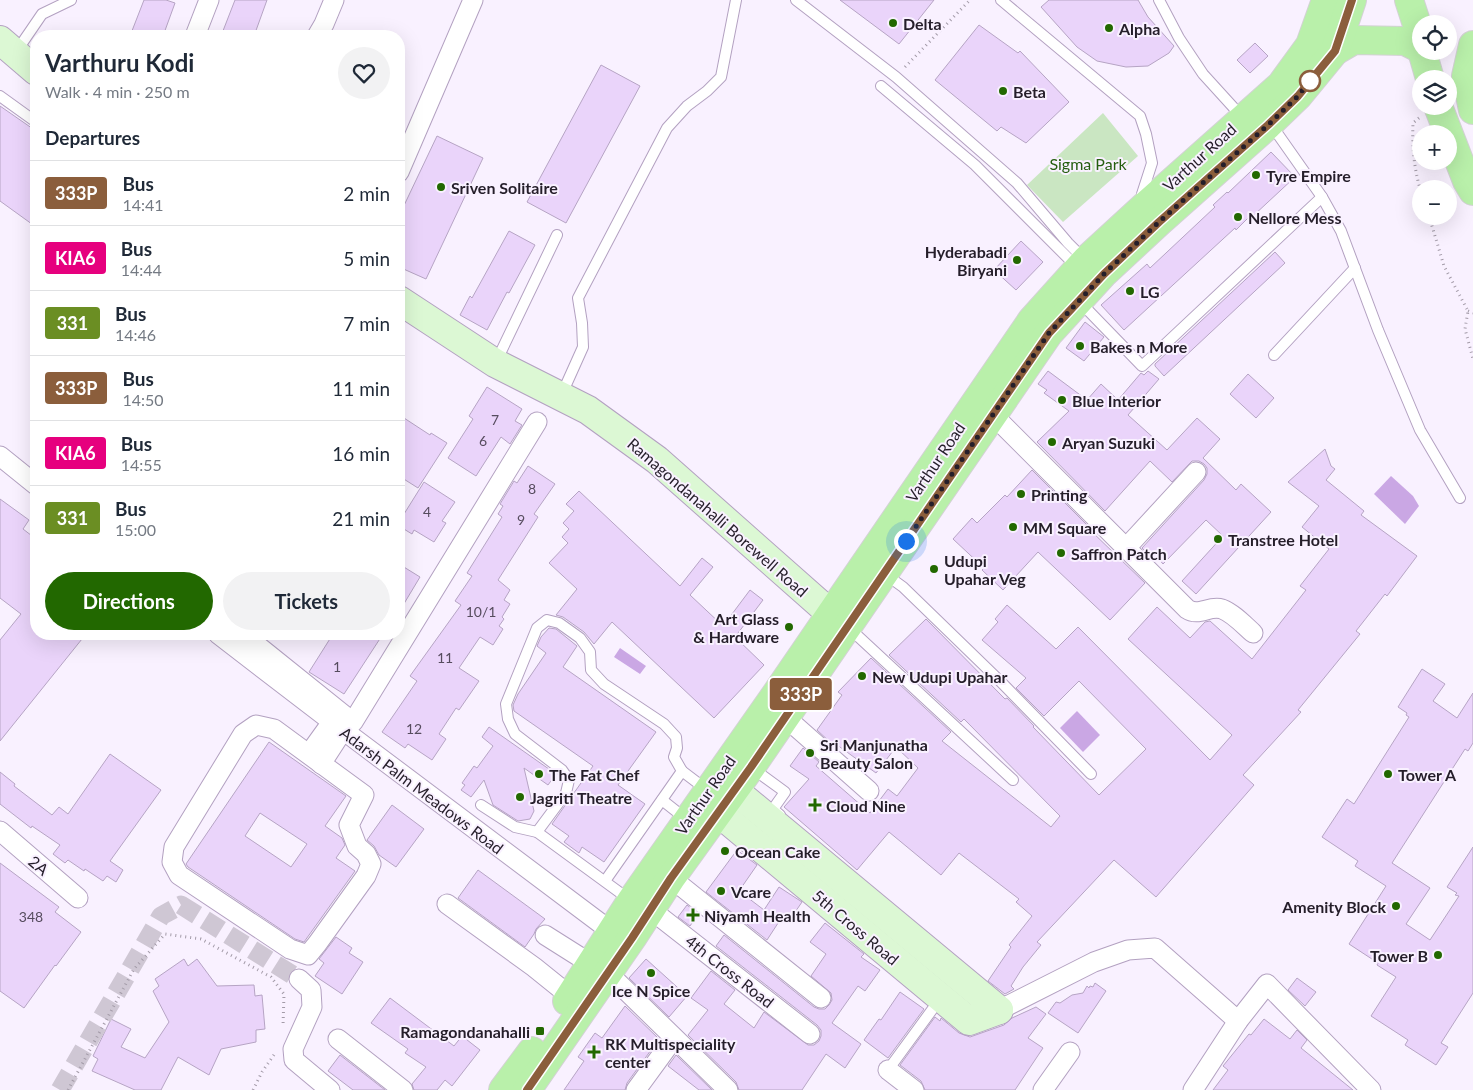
<!DOCTYPE html>
<meta charset="utf-8">
<style>
:root{--surface:#fff;--page:#f2f2f3;--text:#1f2937;--muted:#747a83;--line:#e0e1e3;--accent:#226800}
body{margin:0;font-family:Lato,sans-serif;background:var(--page);color:var(--text);height:100vh;display:flex;flex-direction:column;font-size:19px;white-space:nowrap}
*{box-sizing:border-box;margin:0}
p{font-size:16px;color:var(--muted)}
.icon{flex:none;width:28px;height:28px;fill:none;stroke:currentColor;stroke-width:2;stroke-linecap:round;stroke-linejoin:round}
.map{position:relative;flex:1;overflow:hidden}
.sheet{position:absolute;left:30px;top:30px;width:375px;height:610px;display:flex;flex-direction:column;background:var(--surface);border-radius:20px;box-shadow:0 5px 20px #0002}
.sheet>*{flex:none}
.badge{padding:0 10px;border-radius:4px;font-size:18px;line-height:32px}
.buttons{position:absolute;left:1412px;top:15px;display:grid;gap:10px}
.buttons a{display:grid;place-items:center;width:45px;height:45px;border-radius:50%;background:var(--surface);box-shadow:0 5px 20px #0002;font-size:25px}
.you{position:absolute;width:25px;height:25px;margin:-12px;border:4px solid #fff;border-radius:50%;background:#1a73e8;box-shadow:0 0 0 8px #1a73e833}
.map>.badge{position:absolute;translate:-50% -50%;box-shadow:0 0 0 2px #fff}
h2{padding:0 15px;font-size:19px;line-height:45px}
.round{display:grid;place-items:center;flex:none;width:52px;height:52px;border-radius:26px;background:var(--page)}
.headline{display:flex;align-items:center;justify-content:space-between;height:85px;padding:0 15px}
h1{font-size:24px;font-weight:700;line-height:38px}
.action{display:flex;gap:10px;margin-top:auto;padding:10px 15px}
.action a{flex:1;height:58px;border-radius:30px;background:var(--accent);color:#fff;font-size:20px;font-weight:700;line-height:58px;text-align:center}
.action a+a{background:var(--page);color:var(--text)}
ul{padding:0;list-style:none}
li{display:flex;align-items:center;gap:15px;height:65px;padding:0 15px;border-top:1px solid var(--line)}
li div{flex:1}
li b{display:block;font-size:19px}
li em{font-style:normal}
li .badge{min-width:55px;font-weight:700;text-align:center}
.map>svg:first-child{display:block}
.green{fill:#cae6c2}
.water{fill:#caa7e4}
.building{fill:#ead4fa;stroke:#b6a4c4;fill-rule:evenodd}
.lines{fill:none;stroke-linecap:round;stroke-linejoin:round}
.street-tunnel{stroke:#cfc7d4;stroke-width:19;stroke-dasharray:19 9;stroke-linecap:butt}
.lane-casing{stroke:#b3a1c1;stroke-width:12}
.street-casing{stroke:#b3a1c1;stroke-width:21}
.secondary-casing{stroke:#b3a1c1;stroke-width:30}
.primary-casing{stroke:#d3d2d4;stroke-width:30}
.path{stroke:#a39ba8;stroke-width:3;stroke-dasharray:1 4;stroke-linecap:butt}
.lane{stroke:#fff;stroke-width:10}
.street{stroke:#fff;stroke-width:19}
.secondary{stroke:#dcf8d4;stroke-width:28}
.primary{stroke:#b9f0aa;stroke-width:28}
.line-casing{stroke:#fff;stroke-width:11}
.line{stroke:#8b5e3c;stroke-width:8}
.walk{stroke:#251e2a;stroke-width:5;stroke-dasharray:0 9}
.poi-dot{fill:#226800;stroke:#f9f1ff;stroke-width:2}
.stop-dot{fill:#fff;stroke:#8b5e3c;stroke-width:2.5}
.labels{text-anchor:middle;dominant-baseline:central;stroke-width:4;stroke-linejoin:round;paint-order:stroke}
.number-label{font-size:14px;fill:#564c5e}
.poi-label{font-size:16px;font-weight:bold;fill:#251e2a;stroke:#f9f1ff;text-anchor:start}
.street-label{font-size:16px;fill:#251e2a;stroke:#f9f1ff}
.park-label{font-size:16px;fill:#255e10;stroke:#f9f1ff}
</style>
<div class="map">
<svg width="1473" height="1090" viewBox="0 0 1473 1090">
<rect width="100%" height="100%" fill="#f9f1ff"/>
<path class="green" d="M 1103,113 L 1138,156 L 1063,222 L 1027,185 Z"/>
<g class="water">
<path d="M 1391,476 L 1413,496 L 1419,506 L 1405,524 L 1374,494 Z"/>
<path d="M 620,648 L 646,666 L 640,674 L 614,657 Z"/>
<path d="M 1077,711 L 1100,735 L 1083,752 L 1060,728 Z"/>
</g>
<g class="building">
<path d="M 144,0 L 166,0 L 175,3 L 163,36 L 130,36 Z"/>
<path d="M 235,0 L 267,0 L 254,36 L 221,36 Z"/>
<path d="M 840,0 L 934,0 L 899,44 Z"/>
<path d="M 1049,0 L 1138,0 L 1148,17 L 1174,46 L 1169,53 L 1148,66 L 1126,67 L 1097,61 L 1077,47 L 1041,7 Z"/>
<path d="M 979,25 L 1018,53 L 1020,51 L 1069,102 L 1026,143 L 1001,127 L 997,131 L 935,80 Z"/>
<path d="M 1255,43 L 1268,56 L 1250,73 L 1237,60 Z"/>
<path d="M 601,65 L 640,86 L 566,223 L 527,202 Z"/>
<path d="M 0,106 L 36,131 L 36,227 L 0,201 Z"/>
<path d="M 437,136 L 483,158 L 426,279 L 399,267 L 399,216 Z"/>
<path d="M 1271,152 L 1295,177 L 1253,216 L 1251,215 L 1236,230 L 1235,228 L 1124,330 L 1101,305 L 1147,264 L 1150,268 L 1215,207 L 1213,205 L 1227,192 L 1228,193 Z"/>
<path d="M 509,231 L 535,245 L 509,293 L 507,292 L 487,330 L 460,315 L 470,296 L 472,298 Z"/>
<path d="M 1021,241 L 1043,262 L 1016,290 L 994,270 Z"/>
<path d="M 1275,252 L 1285,263 L 1164,376 L 1155,366 L 1155,364 Z"/>
<path d="M 1085,322 L 1104,337 L 1084,361 L 1066,348 Z"/>
<path d="M 1048,371 L 1087,400 L 1101,384 L 1118,400 L 1141,373 L 1144,375 L 1148,371 L 1159,379 L 1128,415 L 1167,450 L 1197,418 L 1220,439 L 1203,458 L 1236,490 L 1241,484 L 1271,512 L 1196,594 L 1182,581 L 1223,536 L 1206,520 L 1163,564 L 1158,558 L 1155,561 L 1142,548 L 1204,480 L 1207,474 L 1207,468 L 1204,464 L 1199,461 L 1192,461 L 1172,482 L 1150,461 L 1105,511 L 1037,442 L 1069,411 L 1044,393 L 1047,390 L 1038,384 Z"/>
<path d="M 1248,374 L 1274,398 L 1256,418 L 1230,394 Z"/>
<path d="M 487,387 L 522,409 L 515,421 L 522,425 L 510,444 L 501,437 L 476,476 L 448,458 L 473,419 L 469,416 Z"/>
<path d="M 404,418 L 430,435 L 431,433 L 447,443 L 418,488 L 399,476 L 399,427 Z"/>
<path d="M 1325,449 L 1331,466 L 1335,469 L 1326,480 L 1364,511 L 1361,515 L 1417,556 L 1387,596 L 1385,594 L 1356,631 L 1360,634 L 1298,710 L 1301,712 L 1243,775 L 1254,785 L 1156,897 L 1114,860 L 1037,942 L 1041,945 L 1023,967 L 1011,986 L 1014,989 L 1005,994 L 988,981 L 1011,947 L 1009,945 L 1032,916 L 1016,902 L 1019,899 L 959,853 L 941,875 L 889,832 L 857,870 L 784,807 L 809,779 L 790,766 L 803,748 L 819,762 L 816,766 L 870,813 L 888,789 L 897,796 L 918,768 L 896,747 L 876,773 L 833,742 L 832,744 L 817,730 L 842,695 L 838,692 L 871,658 L 951,732 L 942,741 L 1051,827 L 1060,816 L 964,719 L 961,722 L 889,655 L 926,619 L 1005,699 L 1007,698 L 1034,726 L 1033,727 L 1099,795 L 1146,749 L 1079,681 L 1044,716 L 1016,688 L 1026,678 L 982,640 L 998,622 L 995,619 L 1007,605 L 1056,649 L 1078,627 L 1210,760 L 1232,735 L 1128,639 L 1157,607 L 1190,638 L 1205,622 L 1210,621 L 1252,659 L 1306,590 L 1300,586 L 1329,549 L 1302,527 L 1319,506 L 1288,482 Z"/>
<path d="M 528,466 L 555,484 L 534,514 L 538,517 L 498,580 L 510,590 L 504,600 L 510,604 L 502,617 L 504,619 L 499,626 L 503,629 L 493,645 L 480,637 L 459,668 L 479,681 L 459,710 L 456,708 L 439,734 L 446,739 L 432,760 L 408,744 L 405,748 L 382,732 L 417,681 L 410,676 L 461,605 L 455,601 L 472,576 L 467,573 L 502,517 L 498,514 L 503,506 L 500,504 L 514,481 L 517,483 Z"/>
<path d="M 1032,470 L 1089,527 L 1088,528 L 1145,583 L 1110,620 L 1038,552 L 1003,590 L 982,570 L 984,568 L 953,539 L 972,518 L 977,523 L 1005,495 L 1007,497 Z"/>
<path d="M 424,482 L 455,502 L 442,521 L 446,523 L 434,542 L 414,530 L 412,534 L 399,526 L 399,522 Z"/>
<path d="M 579,491 L 680,586 L 702,558 L 713,567 L 690,595 L 723,626 L 750,590 L 763,600 L 735,637 L 764,665 L 714,718 L 612,622 L 594,644 L 584,632 L 563,617 L 556,615 L 577,589 L 549,563 L 568,543 L 562,537 L 569,529 L 563,523 L 574,511 L 566,504 Z"/>
<path d="M 0,499 L 29,520 L 23,529 L 36,539 L 36,634 L 86,634 L 0,741 L 0,640 L 21,614 L 0,598 Z"/>
<path d="M 399,564 L 420,577 L 399,612 Z"/>
<path d="M 549,628 L 556,629 L 577,646 L 563,667 L 656,732 L 618,785 L 645,804 L 604,862 L 582,847 L 579,853 L 564,842 L 569,836 L 552,824 L 593,766 L 514,711 L 513,705 L 518,694 L 546,653 L 537,646 L 541,637 Z"/>
<path d="M 333,634 L 383,634 L 344,694 L 309,672 Z"/>
<path d="M 1422,669 L 1445,684 L 1433,701 L 1457,718 L 1473,693 L 1473,743 L 1468,751 L 1465,749 L 1392,863 L 1430,888 L 1406,924 L 1430,940 L 1459,896 L 1455,895 L 1457,893 L 1447,887 L 1473,847 L 1473,993 L 1441,1043 L 1448,1047 L 1436,1065 L 1405,1045 L 1408,1040 L 1371,1016 L 1396,977 L 1377,965 L 1378,963 L 1349,944 L 1386,886 L 1355,866 L 1358,861 L 1322,837 L 1347,799 L 1354,804 L 1409,717 L 1406,715 L 1407,713 L 1398,707 Z"/>
<path d="M 489,727 L 556,774 L 548,785 L 524,768 L 534,811 L 530,819 L 518,821 L 493,805 L 484,780 L 471,797 L 461,790 L 465,785 L 462,783 L 474,766 L 477,768 L 493,746 L 482,737 Z"/>
<path d="M 269,742 L 346,796 L 325,826 L 342,838 L 345,845 L 336,858 L 355,871 L 304,942 L 295,939 L 188,867 L 186,864 ZM 260,813 L 307,844 L 291,867 L 245,836 Z"/>
<path d="M 110,754 L 161,790 L 110,861 L 123,870 L 116,882 L 107,876 L 103,881 L 85,869 L 84,871 L 68,860 L 65,863 L 53,854 L 60,845 L 32,826 L 31,828 L 0,804 L 0,772 L 15,784 L 14,786 L 52,815 L 59,807 L 68,814 Z"/>
<path d="M 392,805 L 424,829 L 396,867 L 379,855 L 374,846 L 367,840 Z"/>
<path d="M 737,850 L 757,865 L 739,891 L 764,910 L 779,887 L 802,902 L 789,921 L 782,917 L 767,940 L 706,892 Z"/>
<path d="M 0,863 L 59,907 L 55,912 L 81,932 L 56,966 L 55,965 L 24,1008 L 0,991 Z"/>
<path d="M 478,870 L 545,919 L 536,929 L 534,934 L 525,947 L 458,898 Z"/>
<path d="M 687,905 L 698,914 L 690,926 L 678,917 Z"/>
<path d="M 825,923 L 864,954 L 861,957 L 880,970 L 865,991 L 858,986 L 832,1023 L 861,1044 L 845,1068 L 826,1054 L 802,1090 L 739,1090 L 736,1082 L 688,1035 L 708,1010 L 691,998 L 711,971 L 735,990 L 724,1004 L 754,1028 L 764,1012 L 808,1045 L 814,1045 L 819,1041 L 821,1036 L 821,1030 L 817,1025 L 716,946 L 724,935 L 814,1007 L 819,1009 L 825,1009 L 829,1005 L 832,1000 L 831,993 L 811,976 L 826,954 L 810,942 Z"/>
<path d="M 336,937 L 352,948 L 349,953 L 363,962 L 342,994 L 315,976 L 324,963 L 319,959 Z"/>
<path d="M 184,959 L 188,966 L 197,959 L 217,986 L 254,985 L 255,996 L 262,995 L 265,1029 L 256,1030 L 256,1042 L 221,1049 L 209,1075 L 178,1057 L 161,1090 L 135,1090 L 92,1071 L 98,1059 L 93,1056 L 111,1019 L 131,1029 L 121,1047 L 145,1058 L 169,1022 L 153,991 L 159,986 L 155,979 Z"/>
<path d="M 646,959 L 687,996 L 669,1017 L 629,978 Z"/>
<path d="M 1297,978 L 1316,992 L 1305,1006 L 1288,990 Z"/>
<path d="M 1095,983 L 1106,991 L 1078,1033 L 1048,1013 L 1056,1002 L 1060,1003 L 1072,995 L 1083,993 L 1087,986 L 1089,988 L 1090,986 L 1093,987 Z"/>
<path d="M 900,992 L 924,1009 L 888,1058 L 864,1040 L 879,1019 L 881,1020 Z"/>
<path d="M 390,998 L 454,1046 L 462,1036 L 480,1050 L 452,1086 L 445,1080 L 437,1090 L 414,1090 L 412,1084 L 426,1067 L 405,1053 L 408,1049 L 371,1023 Z"/>
<path d="M 625,1006 L 659,1039 L 627,1083 L 625,1090 L 564,1090 L 584,1061 L 578,1057 L 595,1033 L 602,1038 Z"/>
<path d="M 1036,1007 L 1046,1014 L 1028,1038 L 1043,1048 L 1015,1090 L 925,1090 L 921,1081 L 900,1065 L 935,1017 L 940,1021 L 941,1018 L 959,1033 L 970,1037 L 1004,1025 L 1012,1018 Z"/>
<path d="M 1264,1019 L 1290,1039 L 1297,1030 L 1307,1040 L 1301,1048 L 1353,1090 L 1213,1090 L 1228,1070 L 1223,1066 L 1249,1034 L 1251,1035 Z"/>
<path d="M 340,1055 L 385,1090 L 353,1090 L 328,1071 Z"/>
<path d="M 676,1055 L 712,1090 L 699,1090 L 668,1066 Z"/>
</g>
<g class="lines">
<path class="street-tunnel" d="M 60,1090 L 161,916 L 181,905 L 299,979"/>
<defs>
<g id="lane">
<path d="M 796,0 L 896,77 L 1017,183 L 1068,243 L 1085,260"/>
<path d="M 1001,0 L 1140,116 L 1146,134 L 1152,163 L 1142,194"/>
<path d="M 1159,0 L 1179,38 L 1203,74 L 1243,118"/>
<path d="M 16,52 L 42,14 L 71,0"/>
<path d="M 881,86 L 975,165 L 1078,268"/>
<path d="M 0,96 L 36,122"/>
<path d="M 1268,126 L 1277,133 L 1322,197 L 1341,231 L 1378,330 L 1420,430 L 1460,498"/>
<path d="M 1079,301 L 1142,366 L 1322,197"/>
<path d="M 1274,355 L 1355,268"/>
<path d="M 496,362 L 557,235"/>
<path d="M 561,396 L 583,347 L 582,323 L 578,298 L 667,128 L 687,106 L 707,91 L 721,77 L 736,0"/>
<path d="M 885,574 L 903,587 L 1001,682 L 1091,774"/>
<path d="M 848,627 L 1013,780"/>
<path d="M 752,768 L 785,792 L 773,809 L 780,815"/>
<path d="M 682,771 L 707,790"/>
<path d="M 662,800 L 686,819"/>
<path d="M 481,805 L 515,827 L 537,832 L 630,900"/>
<path d="M 537,832 L 566,793 L 569,780 L 562,770 L 515,734 L 508,719 L 506,704 L 537,628 L 547,620 L 559,623 L 580,638 L 590,652 L 591,670 L 604,684 L 664,724 L 676,737 L 677,748 L 674,757 L 682,771 L 605,881"/>
<path d="M 888,1070 L 940,999"/>
</g>
<g id="street">
<path d="M 195,36 L 209,0"/>
<path d="M 317,36 L 324,24 L 334,0"/>
<path d="M 399,172 L 473,0"/>
<path d="M 993,415 L 1187,609 C 1199,617 1209,605 1222,609 C 1233,613 1244,625 1253,633"/>
<path d="M 0,456 L 36,485"/>
<path d="M 1126,548 L 1196,472"/>
<path d="M 218,634 L 343,730 L 620,938"/>
<path d="M 243,634 L 345,716"/>
<path d="M 785,717 L 869,791"/>
<path d="M 353,722 L 537,422"/>
<path d="M 256,725 L 274,729 L 364,795 L 349,825 L 357,846 L 366,854 L 371,864 L 366,876 L 317,944 L 308,955 L 290,949 L 179,875 L 172,862 L 174,847 L 243,734 Z"/>
<path d="M 309,754 L 332,722"/>
<path d="M 321,764 L 343,730"/>
<path d="M 0,831 L 78,898"/>
<path d="M 671,878 L 821,998"/>
<path d="M 447,904 L 534,967 L 570,996"/>
<path d="M 650,909 L 810,1034"/>
<path d="M 545,935 L 583,959"/>
<path d="M 608,973 L 728,1090"/>
<path d="M 299,979 L 311,990 L 312,1007 L 293,1049 L 294,1060 L 330,1090"/>
<path d="M 999,1010 L 1094,962 L 1128,950 L 1155,948 L 1238,1021"/>
<path d="M 338,1039 L 403,1090"/>
<path d="M 888,1070 L 914,1090"/>
<path d="M 636,1090 L 674,1038"/>
<path d="M 1043,1090 L 1070,1052"/>
<path d="M 1193,1090 L 1238,1021 L 1267,984 L 1371,1090"/>
</g>
<g id="secondary">
<path d="M 0,40 L 36,71"/>
<path d="M 399,300 L 495,363 L 588,410 L 657,460 L 831,614"/>
<path d="M 734,790 L 999,1010"/>
<path d="M 719,813 L 969,1021 L 999,1010"/>
</g>
<g id="primary">
<path d="M 1409,0 L 1418,28 L 1421,50"/>
<path d="M 1473,45 L 1466,76 L 1473,110"/>
<path d="M 1335,51 L 1354,40 L 1405,41 L 1421,49"/>
<path d="M 1422,51 L 1430,79"/>
<path d="M 1438,106 L 1467,181 L 1473,191"/>
<path d="M 567,1001 L 631,901 L 776,694 L 1032,320 L 1086,260 L 1147,204 L 1281,85 L 1310,45 L 1326,0"/>
<path d="M 503,1090 L 532,1051"/>
<path d="M 527,1090 L 632,938 L 671,878 L 751,767 L 1049,333 L 1103,274 L 1159,222 L 1268,125 L 1298,96 L 1335,51 L 1352,0"/>
</g>
</defs>
<use href="#lane" class="lane-casing"/>
<use href="#street" class="street-casing"/>
<use href="#secondary" class="secondary-casing"/>
<use href="#primary" class="primary-casing"/>
<g class="path">
<path d="M 905,67 L 970,0"/>
<path d="M 1419,118 L 1413,123 C 1412,147 1414,169 1421,192"/>
<path d="M 1429,216 L 1444,266 L 1468,311 L 1465,329 L 1473,359"/>
<path d="M 1468,311 L 1473,313"/>
<path d="M 68,1090 L 134,969 L 165,934 L 201,939 L 271,977 L 284,994 L 283,1026"/>
<path d="M 253,1090 L 262,1072 L 276,1052"/>
</g>
<use href="#lane" class="lane"/>
<use href="#street" class="street"/>
<use href="#secondary" class="secondary"/>
<use href="#primary" class="primary"/>
</g>
<g class="lines">
<defs>
<path id="line" d="M 527,1090 L 632,938 L 671,878 L 751,767 L 1049,333 L 1104,274 L 1159,222 L 1268,125 L 1298,96 L 1335,51 L 1352,0"/>
</defs>
<use href="#line" class="line-casing"/>
<use href="#line" class="line"/>
<path class="walk" d="M 906,541 L 1049,333 L 1104,274 L 1159,222 L 1268,125 L 1298,96 L 1310,81"/>
</g>
<g class="poi-dot">
<circle cx="893" cy="23" r="5"/>
<circle cx="1109" cy="28" r="5"/>
<circle cx="1003" cy="91" r="5"/>
<circle cx="1256" cy="175" r="5"/>
<circle cx="441" cy="187" r="5"/>
<circle cx="1238" cy="217" r="5"/>
<circle cx="1017" cy="260" r="5"/>
<circle cx="1130" cy="291" r="5"/>
<circle cx="1080" cy="346" r="5"/>
<circle cx="1062" cy="400" r="5"/>
<circle cx="1052" cy="442" r="5"/>
<circle cx="1021" cy="494" r="5"/>
<circle cx="1013" cy="527" r="5"/>
<circle cx="1218" cy="539" r="5"/>
<circle cx="1061" cy="553" r="5"/>
<circle cx="934" cy="569" r="5"/>
<circle cx="789" cy="627" r="5"/>
<circle cx="862" cy="676" r="5"/>
<circle cx="810" cy="753" r="5"/>
<circle cx="539" cy="774" r="5"/>
<circle cx="1388" cy="774" r="5"/>
<circle cx="520" cy="797" r="5"/>
<path d="M812.5 797.5h5v5h5v5h-5v5h-5v-5h-5v-5h5z"/>
<circle cx="725" cy="851" r="5"/>
<circle cx="721" cy="891" r="5"/>
<circle cx="1396" cy="906" r="5"/>
<path d="M690.5 907.5h5v5h5v5h-5v5h-5v-5h-5v-5h5z"/>
<circle cx="1438" cy="955" r="5"/>
<circle cx="651" cy="973" r="5"/>
<rect x="535" y="1026" width="10" height="10" rx="2.5"/>
<path d="M591.5 1044.5h5v5h5v5h-5v5h-5v-5h-5v-5h5z"/>
</g>
<circle class="stop-dot" cx="1310" cy="81" r="10"/>
<g class="labels">
<g class="number-label">
<text x="495" y="419">7</text>
<text x="483" y="440">6</text>
<text x="532" y="488">8</text>
<text x="427" y="511">4</text>
<text x="521" y="519">9</text>
<text x="481" y="611">10/1</text>
<text x="445" y="657">11</text>
<text x="337" y="666">1</text>
<text x="414" y="728">12</text>
<text x="31" y="916">348</text>
</g>
<g class="poi-label">
<text x="903" y="23">Delta</text>
<text x="1119" y="28">Alpha</text>
<text x="1013" y="91">Beta</text>
<text x="1266" y="175">Tyre Empire</text>
<text x="451" y="187">Sriven Solitaire</text>
<text x="1248" y="217">Nellore Mess</text>
<text x="1007" y="251" text-anchor="end">Hyderabadi<tspan x="1007" dy="18">Biryani</tspan></text>
<text x="1140" y="291">LG</text>
<text x="1090" y="346">Bakes n More</text>
<text x="1072" y="400">Blue Interior</text>
<text x="1062" y="442">Aryan Suzuki</text>
<text x="1031" y="494">Printing</text>
<text x="1023" y="527">MM Square</text>
<text x="1228" y="539">Transtree Hotel</text>
<text x="1071" y="553">Saffron Patch</text>
<text x="944" y="560">Udupi<tspan x="944" dy="18">Upahar Veg</tspan></text>
<text x="779" y="618" text-anchor="end">Art Glass<tspan x="779" dy="18">&amp; Hardware</tspan></text>
<text x="872" y="676">New Udupi Upahar</text>
<text x="820" y="744">Sri Manjunatha<tspan x="820" dy="18">Beauty Salon</tspan></text>
<text x="549" y="774">The Fat Chef</text>
<text x="1398" y="774">Tower A</text>
<text x="530" y="797">Jagriti Theatre</text>
<text x="826" y="805">Cloud Nine</text>
<text x="735" y="851">Ocean Cake</text>
<text x="731" y="891">Vcare</text>
<text x="1386" y="906" text-anchor="end">Amenity Block</text>
<text x="704" y="915">Niyamh Health</text>
<text x="1428" y="955" text-anchor="end">Tower B</text>
<text x="651" y="990" text-anchor="middle">Ice N Spice</text>
<text x="530" y="1031" text-anchor="end">Ramagondanahalli</text>
<text x="605" y="1043">RK Multispeciality<tspan x="605" dy="18">center</tspan></text>
</g>
<g class="street-label">
<text transform="translate(1199 157) rotate(-42)">Varthur Road</text>
<text transform="translate(935 462) rotate(-56)">Varthur Road</text>
<text transform="translate(718 517) rotate(41)">Ramagondanahalli Borewell Road</text>
<text transform="translate(422 790) rotate(37)">Adarsh Palm Meadows Road</text>
<text transform="translate(705 795) rotate(-55)">Varthur Road</text>
<text transform="translate(39 865) rotate(40)">2A</text>
<text transform="translate(856 927) rotate(40)">5th Cross Road</text>
<text transform="translate(730 971) rotate(38)">4th Cross Road</text>
</g>
<g class="park-label">
<text x="1088" y="163">Sigma Park</text>
</g>
</g>
</svg>
<div class="buttons">
<a><svg class="icon" aria-label="locate" viewBox="0 0 24 24"><circle cx="12" cy="12" r="6"/><path d="M12 2v4M12 18v4M2 12h4M18 12h4"/></svg></a>
<a><svg class="icon" aria-label="layers" viewBox="0 0 24 24"><path d="M12 4l9 5-9 5-9-5zM3 14l9 5 9-5"/></svg></a>
<a>+</a>
<a>−</a>
</div>
<div class="you" style="left:906px;top:541px"></div>
<b class="badge" style="left:801px;top:694px;background:#8b5e3c;color:#fff">333P</b>
<section class="sheet">
<div class="headline"><div><h1>Varthuru Kodi</h1><p>Walk · 4 min · 250 m</p></div><a class="round"><svg class="icon" aria-label="heart" viewBox="0 0 24 24"><path d="M12 20l-8-8c-3-5 5-10 8-4 3-6 11-1 8 4z"/></svg></a></div>
<h2>Departures</h2>
<ul>
<li><span class="badge" style="background:#8b5e3c;color:#fff">333P</span><div><b>Bus</b><p>14:41</p></div><em>2 min</em></li>
<li><span class="badge" style="background:#e6007e;color:#fff">KIA6</span><div><b>Bus</b><p>14:44</p></div><em>5 min</em></li>
<li><span class="badge" style="background:#6b8e23;color:#fff">331</span><div><b>Bus</b><p>14:46</p></div><em>7 min</em></li>
<li><span class="badge" style="background:#8b5e3c;color:#fff">333P</span><div><b>Bus</b><p>14:50</p></div><em>11 min</em></li>
<li><span class="badge" style="background:#e6007e;color:#fff">KIA6</span><div><b>Bus</b><p>14:55</p></div><em>16 min</em></li>
<li><span class="badge" style="background:#6b8e23;color:#fff">331</span><div><b>Bus</b><p>15:00</p></div><em>21 min</em></li>
</ul>
<div class="action"><a>Directions</a><a>Tickets</a></div>
</section>
</div>
